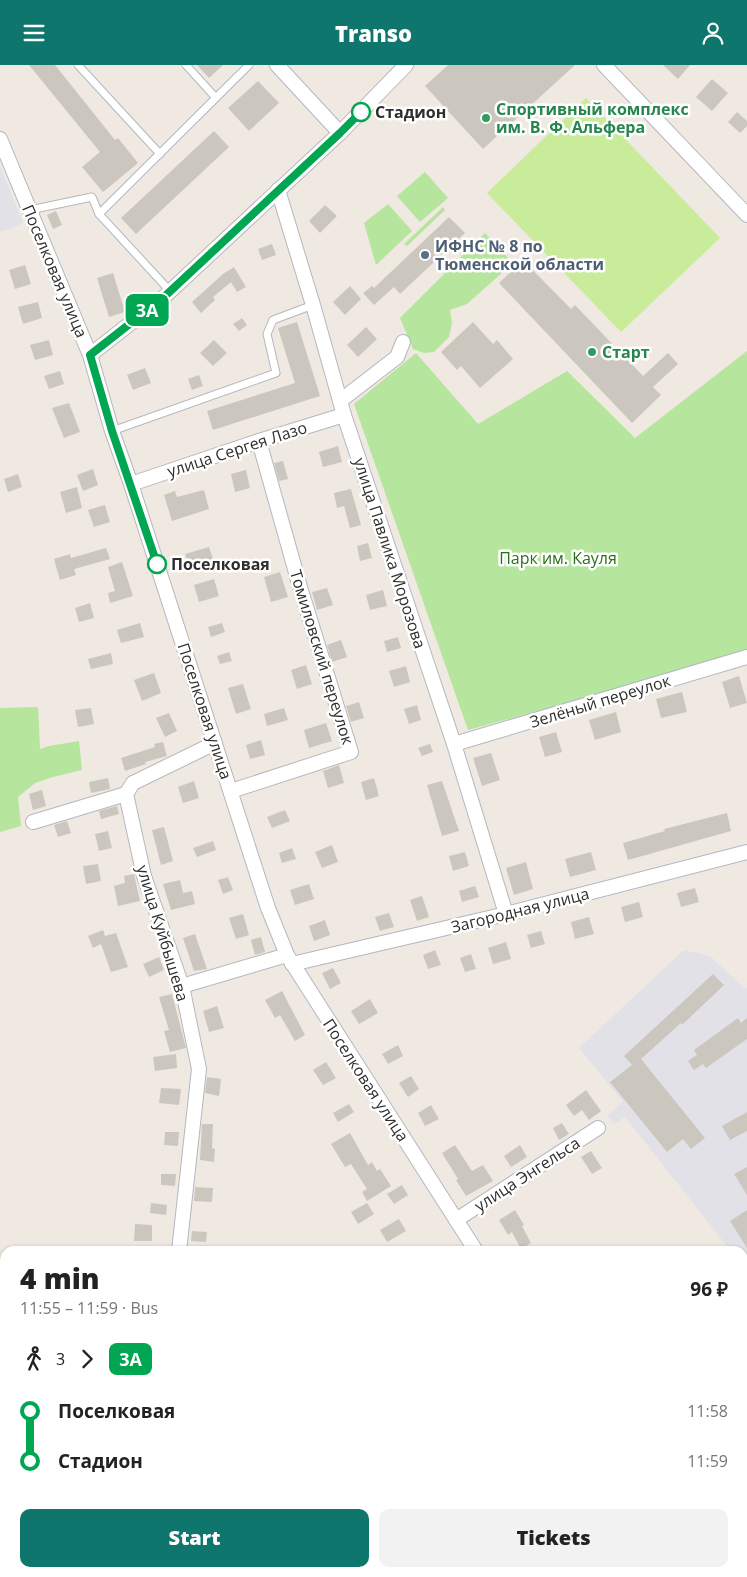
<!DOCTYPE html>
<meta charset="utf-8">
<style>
:root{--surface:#fff;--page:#f2f2f2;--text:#222;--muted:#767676;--accent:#0f766e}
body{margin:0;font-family:"Open Sans",sans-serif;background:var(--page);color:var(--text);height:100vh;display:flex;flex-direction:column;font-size:19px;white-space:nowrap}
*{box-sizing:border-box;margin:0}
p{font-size:16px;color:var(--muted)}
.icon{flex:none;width:28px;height:28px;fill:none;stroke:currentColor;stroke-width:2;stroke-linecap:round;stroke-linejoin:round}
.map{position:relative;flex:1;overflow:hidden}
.drawer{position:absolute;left:0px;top:1181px;width:748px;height:331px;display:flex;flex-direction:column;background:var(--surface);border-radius:15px 15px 0 0;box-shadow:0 1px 4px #0004}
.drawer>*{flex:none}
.badge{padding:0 10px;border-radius:8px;font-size:18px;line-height:32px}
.map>.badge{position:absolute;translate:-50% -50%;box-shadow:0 0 0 2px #fff}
.legs{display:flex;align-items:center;gap:8px;height:55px;padding:0 20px;font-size:16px}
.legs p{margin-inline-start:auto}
.head{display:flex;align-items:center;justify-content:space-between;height:85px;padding:0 20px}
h1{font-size:28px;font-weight:800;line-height:38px}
.cta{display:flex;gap:10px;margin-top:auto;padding:10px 20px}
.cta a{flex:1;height:58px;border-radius:10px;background:var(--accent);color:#fff;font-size:20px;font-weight:800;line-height:58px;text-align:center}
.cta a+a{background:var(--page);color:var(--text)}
ul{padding:0 20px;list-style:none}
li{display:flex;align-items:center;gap:18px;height:50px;font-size:19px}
li i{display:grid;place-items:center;width:8px;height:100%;margin:0 6px;background:currentColor}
li i::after{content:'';width:12px;height:12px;margin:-6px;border:4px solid;border-radius:50%;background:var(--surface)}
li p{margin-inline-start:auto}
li:first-child i{background:linear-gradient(#0000 50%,currentColor 0)}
li:last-child i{background:linear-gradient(currentColor 50%,#0000 0)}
header{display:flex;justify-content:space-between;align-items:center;height:65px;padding:0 20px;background:var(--accent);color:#fff;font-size:22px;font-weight:800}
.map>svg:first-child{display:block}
.industrial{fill:#e3e1e8}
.green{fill:#b6e59e}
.pitch{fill:#c9ec9a}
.building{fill:#cbc7bf}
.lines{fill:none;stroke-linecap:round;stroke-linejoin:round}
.lane-casing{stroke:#b4b7c1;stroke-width:9}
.street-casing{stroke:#b4b7c1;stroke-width:16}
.lane{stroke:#fff;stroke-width:7}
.street{stroke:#fff;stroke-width:14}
.line-1-casing{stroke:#fff;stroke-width:11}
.line-1{stroke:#00a651;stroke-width:8}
.stop-1-dot{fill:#fff;stroke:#00a651;stroke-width:2.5}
.leisure-dot{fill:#2e9e5b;stroke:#fff;stroke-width:2}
.service-dot{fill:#5c6f8a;stroke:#fff;stroke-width:2}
.labels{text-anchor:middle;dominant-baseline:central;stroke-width:5;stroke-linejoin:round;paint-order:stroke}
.leisure-label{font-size:16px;font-weight:bold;fill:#27864d;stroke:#fff;text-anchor:start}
.stop-label{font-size:16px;font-weight:bold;fill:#2e2e2e;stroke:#fff;text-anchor:start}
.service-label{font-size:16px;font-weight:bold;fill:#4e5e75;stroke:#fff;text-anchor:start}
.street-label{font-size:16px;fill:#2e2e2e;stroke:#fff}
.park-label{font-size:16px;fill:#2c6e1b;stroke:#fff}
</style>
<header><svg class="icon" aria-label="menu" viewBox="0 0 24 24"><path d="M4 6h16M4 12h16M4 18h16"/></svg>Transo<svg class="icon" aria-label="person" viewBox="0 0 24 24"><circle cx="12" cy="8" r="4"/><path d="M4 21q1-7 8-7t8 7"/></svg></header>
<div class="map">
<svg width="747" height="1512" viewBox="0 0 747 1512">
<rect width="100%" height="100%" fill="#efe9e1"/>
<g class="industrial">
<path d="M 0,101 L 23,158 L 1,167 L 0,164 Z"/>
<path d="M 684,885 L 710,891 L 745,924 L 747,922 L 747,1206 L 743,1201 L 742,1186 L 731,1186 L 625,1052 L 615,1059 L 607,1051 L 623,1037 L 579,983 Z"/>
</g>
<g class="green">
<path d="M 425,107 L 448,133 L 420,157 L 397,131 Z"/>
<path d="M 388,139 L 412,166 L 376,200 L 364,158 Z"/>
<path d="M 443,142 L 445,145 L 407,181 L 404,179 Z"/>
<path d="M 485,168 L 513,198 L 467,239 L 450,245 L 452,258 L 449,272 L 434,287 L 424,288 L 413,284 L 400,253 Z"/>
<path d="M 747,286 L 747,588 L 468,665 L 354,339 L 416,288 L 478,359 L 567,306 L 635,373 Z"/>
<path d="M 38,642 L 40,684 L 49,681 L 79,676 L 82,705 L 53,712 L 35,718 L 18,732 L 21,761 L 0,767 L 0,643 Z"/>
</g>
<path class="pitch" d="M 586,33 L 720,173 L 621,267 L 487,128 Z"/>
<g class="building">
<path d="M 29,0 L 55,0 L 115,75 L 118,73 L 138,98 L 103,127 L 82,102 L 100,87 Z"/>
<path d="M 197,0 L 223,0 L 209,13 Z"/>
<path d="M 448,0 L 575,0 L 483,84 L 425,21 Z"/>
<path d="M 663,0 L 690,0 L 678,14 Z"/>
<path d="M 712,14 L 728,28 L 712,46 L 696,32 Z"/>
<path d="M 258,16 L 279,38 L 249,66 L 228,43 Z"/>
<path d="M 737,47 L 747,56 L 747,61 L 740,68 L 728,57 Z"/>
<path d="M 214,66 L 229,82 L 136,169 L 121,153 Z"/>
<path d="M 325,140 L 337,151 L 320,168 L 309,156 Z"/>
<path d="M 56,146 L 62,160 L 53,164 L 47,150 Z"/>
<path d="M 449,152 L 465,168 L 400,229 L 394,222 L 374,240 L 363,228 L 372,221 L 374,223 Z"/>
<path d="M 272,179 L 276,190 L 262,195 L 258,184 Z"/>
<path d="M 523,195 L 571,244 L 575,240 L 643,311 L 668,288 L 678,299 L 653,322 L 661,330 L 632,358 L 499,218 Z"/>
<path d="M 25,200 L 31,219 L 15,224 L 9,205 Z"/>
<path d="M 234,202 L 246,222 L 237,227 L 231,217 L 213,232 L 215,235 L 201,248 L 192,237 L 223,209 Z"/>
<path d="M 113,208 L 125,247 L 109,252 L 97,213 Z"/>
<path d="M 350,221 L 361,234 L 345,250 L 333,237 Z"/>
<path d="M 38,237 L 42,253 L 23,259 L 18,242 Z"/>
<path d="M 242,253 L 247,260 L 239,266 L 233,259 Z"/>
<path d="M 297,257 L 320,331 L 213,365 L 207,346 L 295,318 L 278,263 Z"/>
<path d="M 473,257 L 493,279 L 497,275 L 513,294 L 480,323 L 461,301 L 457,305 L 441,287 Z"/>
<path d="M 366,262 L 377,274 L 358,292 L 347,280 Z"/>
<path d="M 49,275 L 53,290 L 35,295 L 30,280 Z"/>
<path d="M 214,275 L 227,288 L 213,301 L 200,288 Z"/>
<path d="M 145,303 L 151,318 L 133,325 L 127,310 Z"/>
<path d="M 60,306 L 64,319 L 49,324 L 44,311 Z"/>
<path d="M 199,310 L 203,321 L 192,325 L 188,314 Z"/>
<path d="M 69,338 L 80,367 L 64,373 L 52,343 Z"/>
<path d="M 338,381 L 342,397 L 323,402 L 319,387 Z"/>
<path d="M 283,396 L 288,414 L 279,416 L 274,398 Z"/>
<path d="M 93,404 L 98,420 L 83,426 L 77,410 Z"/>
<path d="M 246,405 L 250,423 L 235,427 L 231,409 Z"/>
<path d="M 18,409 L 22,422 L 8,427 L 4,414 Z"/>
<path d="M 77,422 L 82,443 L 66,448 L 60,427 Z"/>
<path d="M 351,424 L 361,460 L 350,463 L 344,441 L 337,443 L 334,428 Z"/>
<path d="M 204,425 L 209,444 L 172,456 L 164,430 L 175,426 L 177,432 Z"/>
<path d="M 105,440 L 110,457 L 94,462 L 88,445 Z"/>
<path d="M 368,478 L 372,493 L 360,496 L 357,481 Z"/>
<path d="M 209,482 L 213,494 L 189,501 L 185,489 Z"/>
<path d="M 106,483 L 110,494 L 74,504 L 76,510 L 60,515 L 54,494 L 70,489 L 71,493 Z"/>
<path d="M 122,497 L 133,531 L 110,538 L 108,528 L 115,526 L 108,502 Z"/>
<path d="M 280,507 L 288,532 L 271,537 L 264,512 Z"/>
<path d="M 214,514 L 219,531 L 199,537 L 194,520 Z"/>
<path d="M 327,523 L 333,540 L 317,545 L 312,527 Z"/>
<path d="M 383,525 L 387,541 L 370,545 L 366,530 Z"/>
<path d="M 90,538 L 94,553 L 79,557 L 75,543 Z"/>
<path d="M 140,558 L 144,572 L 121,578 L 117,565 Z"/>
<path d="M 222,558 L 225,567 L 211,572 L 208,562 Z"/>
<path d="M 398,572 L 401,583 L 387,587 L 384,576 Z"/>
<path d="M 341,575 L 347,592 L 332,597 L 327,580 Z"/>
<path d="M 229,587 L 232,596 L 220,599 L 217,591 Z"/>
<path d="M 111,588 L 113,599 L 91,604 L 88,594 Z"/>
<path d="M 306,600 L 312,619 L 297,624 L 291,605 Z"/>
<path d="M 406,601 L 410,617 L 394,622 L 389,606 Z"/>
<path d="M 154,608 L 161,628 L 142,636 L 134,615 Z"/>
<path d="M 739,611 L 747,638 L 730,643 L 722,617 Z"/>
<path d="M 243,619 L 251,644 L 236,649 L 228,623 Z"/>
<path d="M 682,627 L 687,647 L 661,653 L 656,634 Z"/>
<path d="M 359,637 L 364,653 L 351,657 L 346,641 Z"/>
<path d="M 417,640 L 421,655 L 409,659 L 404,644 Z"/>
<path d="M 91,643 L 94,659 L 78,662 L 75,645 Z"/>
<path d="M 284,643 L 288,655 L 267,661 L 264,649 Z"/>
<path d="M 616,647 L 621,667 L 595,675 L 589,655 Z"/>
<path d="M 169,648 L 177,666 L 165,672 L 156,653 Z"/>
<path d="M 326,658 L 332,676 L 309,683 L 304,665 Z"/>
<path d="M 556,667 L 562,687 L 545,692 L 539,672 Z"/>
<path d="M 261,675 L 265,690 L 250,694 L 246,680 Z"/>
<path d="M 163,677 L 167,691 L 145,697 L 146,699 L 125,706 L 121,693 L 155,682 L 154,679 Z"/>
<path d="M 430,679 L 433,687 L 422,691 L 418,683 Z"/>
<path d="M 491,688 L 500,715 L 482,721 L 473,693 Z"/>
<path d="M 339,700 L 344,718 L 328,723 L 323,706 Z"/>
<path d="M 108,713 L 110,724 L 91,728 L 89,717 Z"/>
<path d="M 374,713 L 379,731 L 366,735 L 361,717 Z"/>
<path d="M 194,716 L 199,733 L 183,738 L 178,722 Z"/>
<path d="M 442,716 L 459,766 L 442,771 L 427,720 Z"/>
<path d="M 42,725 L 46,741 L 33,745 L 29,729 Z"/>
<path d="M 117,741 L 119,749 L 101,754 L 99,746 Z"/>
<path d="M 285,745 L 290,756 L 272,763 L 267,752 Z"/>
<path d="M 727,748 L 731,766 L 628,795 L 623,778 L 665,766 L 664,764 Z"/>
<path d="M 67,756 L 71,768 L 58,772 L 54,760 Z"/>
<path d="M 164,762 L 173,796 L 161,800 L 152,765 Z"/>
<path d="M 108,766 L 112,783 L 99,786 L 95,769 Z"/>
<path d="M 213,776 L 216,785 L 197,792 L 193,783 Z"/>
<path d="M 332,780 L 338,797 L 322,803 L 315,787 Z"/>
<path d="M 292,783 L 296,794 L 282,798 L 279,788 Z"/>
<path d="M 465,787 L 469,801 L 453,806 L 449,791 Z"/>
<path d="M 591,787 L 596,805 L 570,812 L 565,794 Z"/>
<path d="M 526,797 L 533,824 L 514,830 L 506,803 Z"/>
<path d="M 98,799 L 101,816 L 86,819 L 83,801 Z"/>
<path d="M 134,809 L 140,836 L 118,841 L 114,821 L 125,818 L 124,811 Z"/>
<path d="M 228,812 L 233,825 L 223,829 L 218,815 Z"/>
<path d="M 180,815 L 183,828 L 192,826 L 195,839 L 171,845 L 163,819 Z"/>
<path d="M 309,819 L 314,834 L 295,840 L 290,825 Z"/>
<path d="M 475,821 L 479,832 L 462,837 L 459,826 Z"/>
<path d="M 695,823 L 699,837 L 681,842 L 677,828 Z"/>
<path d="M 422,831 L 429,852 L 417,856 L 410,835 Z"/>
<path d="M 639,837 L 643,852 L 625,857 L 621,842 Z"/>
<path d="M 389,848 L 394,862 L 380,866 L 375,852 Z"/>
<path d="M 243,849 L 249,870 L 236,874 L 229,853 Z"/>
<path d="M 589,852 L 594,869 L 575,874 L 571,857 Z"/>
<path d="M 325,855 L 330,870 L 314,876 L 309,861 Z"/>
<path d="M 103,865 L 105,871 L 116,868 L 128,902 L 111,907 L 101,879 L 93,883 L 88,871 Z"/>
<path d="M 541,866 L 545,879 L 531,883 L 527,870 Z"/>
<path d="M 195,869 L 207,904 L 194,906 L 183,873 Z"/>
<path d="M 261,872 L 265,887 L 255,890 L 251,875 Z"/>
<path d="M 506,877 L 511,894 L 493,899 L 488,883 Z"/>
<path d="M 435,885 L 441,900 L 428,904 L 423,890 Z"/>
<path d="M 471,889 L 476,904 L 465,907 L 460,893 Z"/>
<path d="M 159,892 L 164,905 L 149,912 L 143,899 Z"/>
<path d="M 333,903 L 341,918 L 330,924 L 322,908 Z"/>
<path d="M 713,909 L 724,920 L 682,960 L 681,958 L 641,994 L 705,1073 L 691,1084 L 683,1074 L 667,1087 L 610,1017 L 632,1000 L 624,991 Z"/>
<path d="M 282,926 L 305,970 L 295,976 L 280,950 L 275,953 L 265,935 Z"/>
<path d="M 172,929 L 186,983 L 170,987 L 164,966 L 169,965 L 159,932 Z"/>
<path d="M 370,934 L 378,948 L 359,959 L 351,946 Z"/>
<path d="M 217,941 L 224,963 L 209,967 L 203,946 Z"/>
<path d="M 738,953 L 741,958 L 747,953 L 747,974 L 706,1003 L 703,999 L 694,1005 L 688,996 L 697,990 L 694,985 Z"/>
<path d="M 398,980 L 403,991 L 388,999 L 382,989 Z"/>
<path d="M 176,989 L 177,1003 L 155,1006 L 153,992 Z"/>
<path d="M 326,997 L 336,1013 L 323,1020 L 313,1005 Z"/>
<path d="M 411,1011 L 419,1024 L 408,1032 L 399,1018 Z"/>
<path d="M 207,1012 L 221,1014 L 219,1031 L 205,1028 Z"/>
<path d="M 161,1023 L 181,1024 L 179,1040 L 159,1038 Z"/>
<path d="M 586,1025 L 601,1046 L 589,1055 L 582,1045 L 574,1051 L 566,1040 Z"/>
<path d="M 349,1039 L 354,1047 L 338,1057 L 333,1048 Z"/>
<path d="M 431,1040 L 439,1054 L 425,1061 L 418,1048 Z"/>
<path d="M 747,1047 L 747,1066 L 730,1075 L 722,1061 Z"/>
<path d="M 562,1058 L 569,1069 L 559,1075 L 553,1063 Z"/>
<path d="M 202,1059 L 213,1059 L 212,1083 L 215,1084 L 214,1097 L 200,1095 Z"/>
<path d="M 165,1067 L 179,1067 L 178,1081 L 164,1080 Z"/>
<path d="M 350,1068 L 368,1100 L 372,1097 L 377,1106 L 380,1104 L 391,1121 L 367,1136 L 362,1127 L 367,1124 L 351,1099 L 345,1102 L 331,1079 Z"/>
<path d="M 455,1080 L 472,1106 L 483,1100 L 493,1116 L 466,1131 L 456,1115 L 458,1114 L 442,1088 Z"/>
<path d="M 520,1080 L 527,1092 L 511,1102 L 504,1091 Z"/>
<path d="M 591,1086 L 602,1103 L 592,1109 L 581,1092 Z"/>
<path d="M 747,1102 L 747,1130 L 734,1109 Z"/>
<path d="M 161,1109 L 176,1109 L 175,1121 L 161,1120 Z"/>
<path d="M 402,1120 L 408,1130 L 394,1139 L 387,1129 Z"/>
<path d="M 195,1122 L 213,1123 L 212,1137 L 194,1136 Z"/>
<path d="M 151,1138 L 167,1140 L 166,1150 L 150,1148 Z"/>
<path d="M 367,1138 L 374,1149 L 358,1159 L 351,1147 Z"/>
<path d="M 515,1145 L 524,1160 L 522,1161 L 531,1178 L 521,1184 L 512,1167 L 508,1170 L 499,1155 Z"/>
<path d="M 747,1145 L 747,1183 L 730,1156 Z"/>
<path d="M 399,1154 L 406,1166 L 387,1177 L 380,1165 Z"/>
<path d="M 135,1159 L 152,1160 L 152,1176 L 134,1176 Z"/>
<path d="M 192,1166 L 207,1167 L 206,1177 L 191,1176 Z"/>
</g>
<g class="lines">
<defs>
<g id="lane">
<path d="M 78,0 L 160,89"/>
<path d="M 186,0 L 216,33"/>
<path d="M 30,145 L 92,132 L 99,149"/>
<path d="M 170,226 L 99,149 L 249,0"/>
<path d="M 112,366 L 276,308 L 267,269 L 273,255 L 313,240"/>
</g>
<g id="street">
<path d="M 277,0 L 340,68"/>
<path d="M 604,0 L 747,150"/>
<path d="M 0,74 L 90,290 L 112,366 L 131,419 L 268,843 L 287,890 L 476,1186"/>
<path d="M 278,125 L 313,240 L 344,350 L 454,679 L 506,849"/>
<path d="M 90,290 L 164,232 L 340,68 L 406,0"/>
<path d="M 340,336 L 397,292 L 403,277"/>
<path d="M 131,419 L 259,376 L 344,350"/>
<path d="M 454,679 L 747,592"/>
<path d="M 231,726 L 351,687 L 300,522 L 259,376"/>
<path d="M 126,729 L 144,811 L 182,921 L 199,1004 L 179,1186"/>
<path d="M 33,757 L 126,729 L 133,718 L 215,678"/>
<path d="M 292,899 L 506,849 L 747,787"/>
<path d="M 182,921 L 287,890"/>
<path d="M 456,1155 L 598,1063"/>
<path d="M 233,1508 L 276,1512"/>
<path d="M 343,1508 L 345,1512"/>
<path d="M 592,1508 L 594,1512"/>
<path d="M 662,1508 L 665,1512"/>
<path d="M 155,1512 L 156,1508"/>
<path d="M 460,1512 L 483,1508"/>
</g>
</defs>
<use href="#lane" class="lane-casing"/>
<use href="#street" class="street-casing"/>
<use href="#lane" class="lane"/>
<use href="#street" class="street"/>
</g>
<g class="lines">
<defs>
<path id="line-1" d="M 157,499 L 112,366 L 90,290 L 164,232 L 340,68 L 361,47"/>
</defs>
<use href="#line-1" class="line-1-casing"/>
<use href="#line-1" class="line-1"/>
</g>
<g class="stop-1-dot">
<circle cx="361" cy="47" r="9"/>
<circle cx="157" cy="499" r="9"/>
</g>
<g class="leisure-dot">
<circle cx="486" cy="53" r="5"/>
<circle cx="592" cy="287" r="5"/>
</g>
<circle class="service-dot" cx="425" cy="190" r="5"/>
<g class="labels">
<g class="leisure-label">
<text x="496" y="44">Спортивный комплекс<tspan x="496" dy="18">им. В. Ф. Альфера</tspan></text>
<text x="602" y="287">Старт</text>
</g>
<g class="stop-label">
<text x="375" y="47">Стадион</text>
<text x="171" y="499">Поселковая</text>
</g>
<g class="service-label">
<text x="435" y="181">ИФНС № 8 по<tspan x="435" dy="18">Тюменской области</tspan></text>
</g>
<g class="street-label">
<text transform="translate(55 206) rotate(67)">Поселковая улица</text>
<text transform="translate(237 384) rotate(-18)">улица Сергея Лазо</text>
<text transform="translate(390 488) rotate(72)">улица Павлика Морозова</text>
<text transform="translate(322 592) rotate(73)">Томиловский переулок</text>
<text transform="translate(600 636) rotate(-17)">Зелёный переулок</text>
<text transform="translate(205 646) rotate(72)">Поселковая улица</text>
<text transform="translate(520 845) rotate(-14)">Загородная улица</text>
<text transform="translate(163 868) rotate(73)">улица Куйбышева</text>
<text transform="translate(366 1015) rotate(57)">Поселковая улица</text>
<text transform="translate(527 1109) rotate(-33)">улица Энгельса</text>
</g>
<g class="park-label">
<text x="558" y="493">Парк им. Кауля</text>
</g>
</g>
</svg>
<b class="badge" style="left:147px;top:245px;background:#00a651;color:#fff">3А</b>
<section class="drawer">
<div class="head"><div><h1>4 min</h1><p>11:55 – 11:59 · Bus</p></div><b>96 ₽</b></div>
<div class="legs"><svg class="icon" aria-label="walk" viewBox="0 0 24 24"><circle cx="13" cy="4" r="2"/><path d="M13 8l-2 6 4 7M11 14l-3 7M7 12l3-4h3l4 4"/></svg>3<svg class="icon" aria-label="forward" viewBox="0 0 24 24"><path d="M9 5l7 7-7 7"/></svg><b class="badge" style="background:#00a651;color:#fff">3А</b></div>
<ul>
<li><i style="color:#00a651"></i><b>Поселковая</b><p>11:58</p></li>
<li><i style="color:#00a651"></i><b>Стадион</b><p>11:59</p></li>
</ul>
<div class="cta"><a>Start</a><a>Tickets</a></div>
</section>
</div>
